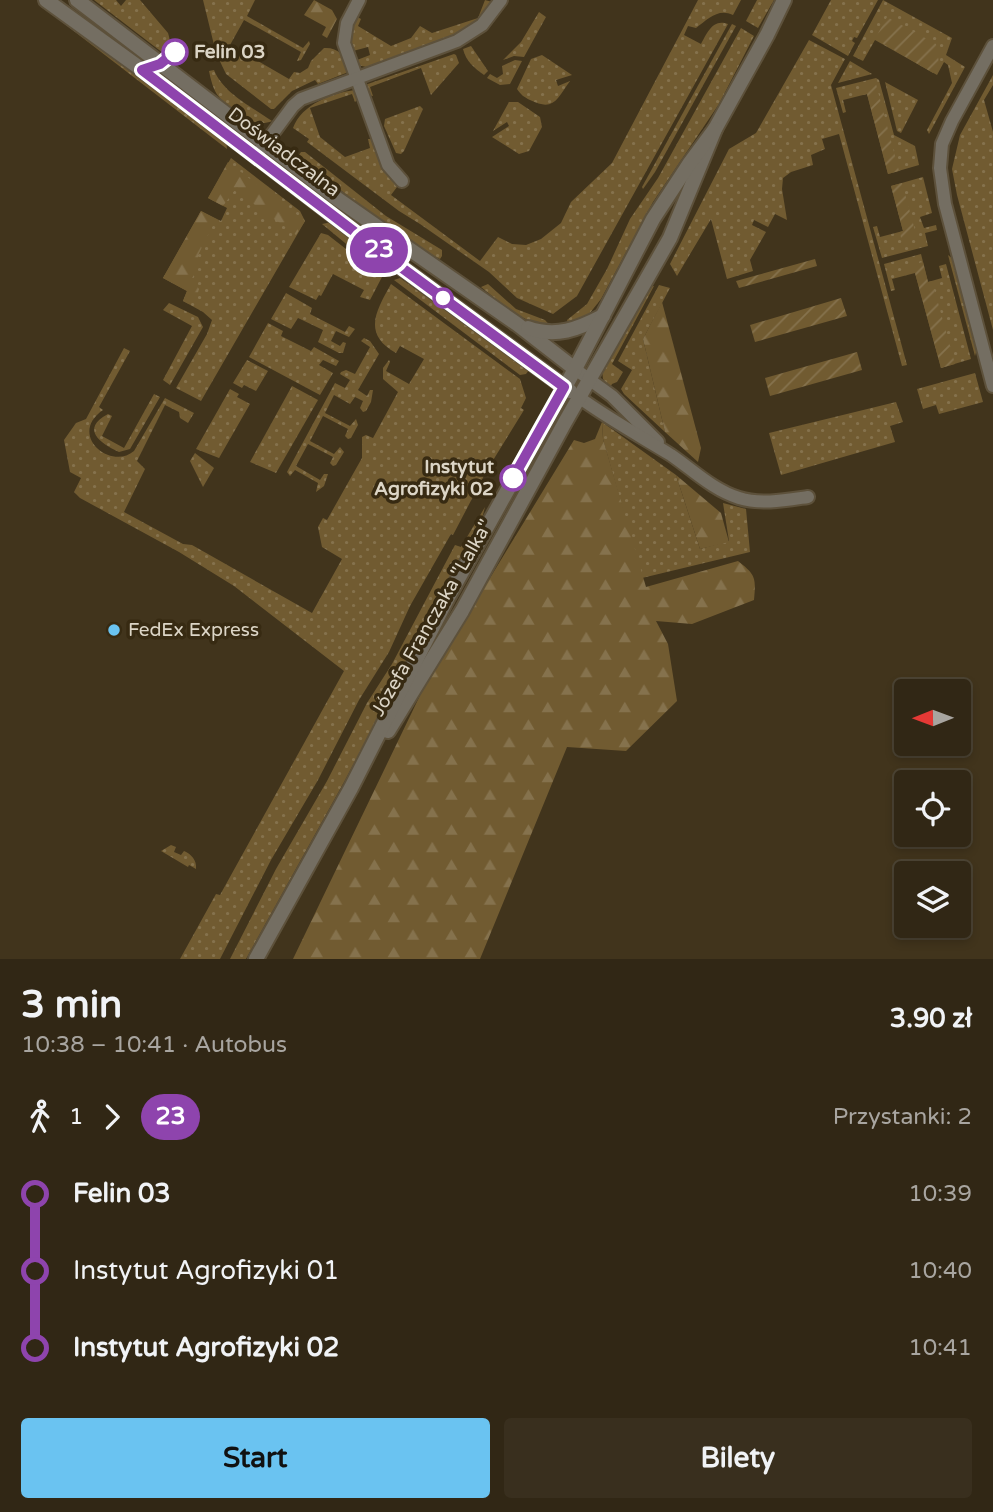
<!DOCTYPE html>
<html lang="pl">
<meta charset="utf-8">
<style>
:root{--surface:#312715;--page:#392f1e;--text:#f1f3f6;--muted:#a8a5a0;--line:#4c4434;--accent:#6ac3f1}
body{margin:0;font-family:"Varela Round",sans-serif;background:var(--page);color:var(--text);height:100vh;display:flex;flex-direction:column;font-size:26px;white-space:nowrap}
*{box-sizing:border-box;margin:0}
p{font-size:23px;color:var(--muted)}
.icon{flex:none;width:38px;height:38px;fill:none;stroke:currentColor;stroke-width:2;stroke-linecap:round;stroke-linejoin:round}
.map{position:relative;height:959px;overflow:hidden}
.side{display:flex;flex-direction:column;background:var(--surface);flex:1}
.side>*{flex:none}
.badge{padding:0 14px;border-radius:23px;font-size:24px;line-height:46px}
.needle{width:46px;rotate:269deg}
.controls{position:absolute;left:894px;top:679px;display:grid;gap:14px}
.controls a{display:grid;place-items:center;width:77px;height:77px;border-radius:7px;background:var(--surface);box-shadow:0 4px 10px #0003,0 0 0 2px var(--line);font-size:35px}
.map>.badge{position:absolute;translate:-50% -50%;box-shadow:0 0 0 4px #fff}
.legs{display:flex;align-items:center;gap:10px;height:77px;padding:0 21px;font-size:23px}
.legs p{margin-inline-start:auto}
.headline{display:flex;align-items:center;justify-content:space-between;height:119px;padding:0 21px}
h1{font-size:38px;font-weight:700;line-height:52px}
.primary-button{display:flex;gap:14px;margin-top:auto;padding:14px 21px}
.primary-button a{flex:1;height:80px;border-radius:7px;background:var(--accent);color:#111;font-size:28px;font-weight:700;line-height:80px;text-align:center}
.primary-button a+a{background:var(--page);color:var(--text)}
ul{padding:0 21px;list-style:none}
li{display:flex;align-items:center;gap:24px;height:77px;font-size:26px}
li i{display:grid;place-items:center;width:10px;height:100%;margin:0 9px;background:currentColor}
li i::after{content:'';width:18px;height:18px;margin:-9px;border:5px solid;border-radius:50%;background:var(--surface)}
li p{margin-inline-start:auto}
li:first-child i{background:linear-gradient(#0000 50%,currentColor 0)}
li:last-child i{background:linear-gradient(currentColor 50%,#0000 0)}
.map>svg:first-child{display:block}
.grass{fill:url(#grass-dots)}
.forest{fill:url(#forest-firs)}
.garden{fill:url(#garden-furrows)}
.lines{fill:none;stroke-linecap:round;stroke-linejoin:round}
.minor-casing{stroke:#5d513b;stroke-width:16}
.tertiary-casing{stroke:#5d513b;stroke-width:18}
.minor{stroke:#746e62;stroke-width:12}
.tertiary{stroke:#746e62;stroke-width:14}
.line-1-casing{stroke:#fff;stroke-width:16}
.line-1{stroke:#8e44ad;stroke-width:10}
.stop-1-dot{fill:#fff;stroke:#8e44ad;stroke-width:3.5}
.poi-dot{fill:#6ac3f1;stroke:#372a12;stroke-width:2.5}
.labels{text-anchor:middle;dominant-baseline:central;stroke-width:7;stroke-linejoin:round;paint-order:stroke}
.stop-label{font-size:19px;font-weight:bold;fill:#dcd5c6;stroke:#372a12;text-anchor:start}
.street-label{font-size:19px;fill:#dcd5c6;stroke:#372a12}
.poi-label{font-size:19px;fill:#dcd5c6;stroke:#372a12;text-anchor:start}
</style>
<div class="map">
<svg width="993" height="959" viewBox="0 0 993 959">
<defs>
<pattern id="grass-dots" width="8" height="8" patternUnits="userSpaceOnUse" patternTransform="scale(1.75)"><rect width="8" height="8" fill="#715b31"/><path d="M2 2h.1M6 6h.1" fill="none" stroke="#85724d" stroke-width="1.8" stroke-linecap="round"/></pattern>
<pattern id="forest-firs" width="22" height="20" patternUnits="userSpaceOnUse" patternTransform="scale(1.75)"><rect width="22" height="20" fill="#715b31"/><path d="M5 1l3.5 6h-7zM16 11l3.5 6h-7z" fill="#85724d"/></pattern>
<pattern id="garden-furrows" width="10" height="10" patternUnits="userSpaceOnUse" patternTransform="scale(1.75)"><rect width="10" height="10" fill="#715b31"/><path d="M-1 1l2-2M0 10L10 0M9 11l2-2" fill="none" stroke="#85724d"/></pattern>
</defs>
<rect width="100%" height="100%" fill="#41341c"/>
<g class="grass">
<path d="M 37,0 L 226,140 L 227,149 L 53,15 Z"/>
<path d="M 94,0 L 116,0 L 121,6 L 126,0 L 140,0 L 168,33 C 171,42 170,47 163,53 Z"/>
<path d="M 203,0 L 255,0 L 247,16 L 303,48 L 309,41 L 310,44 L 301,60 L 297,61 L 301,52 L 244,20 L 230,45 L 289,79 L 294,72 L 300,73 L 308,68 L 311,61 L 324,48 C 339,47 349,58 346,73 L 318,84 L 315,80 L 292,91 L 274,109 L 271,109 L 226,74 L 216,53 Z"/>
<path d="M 485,0 L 492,2 C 488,8 484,15 479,20 C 458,41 395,57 366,67 L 358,65 L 357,60 L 370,55 L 368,47 L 353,51 L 349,49 L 354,15 L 361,19 L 358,26 L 391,46 L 411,38 L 420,26 L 432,33 L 478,18 Z"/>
<path d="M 698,0 L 741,0 L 733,15 C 718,8 708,19 696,28 L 688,26 L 684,35 L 701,44 C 707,33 713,18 728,24 L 577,296 L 553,314 L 517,298 L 489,272 L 420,224 L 399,211 L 307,142 L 309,139 L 293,128 C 302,104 332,93 355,90 L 359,98 L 355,102 L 352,94 L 310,108 L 320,137 L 345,157 L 370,148 L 368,139 L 373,139 L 384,167 L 397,187 L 391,195 L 480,261 L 498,237 L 512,244 L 526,245 L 541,239 L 561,223 L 571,202 L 612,163 Z"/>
<path d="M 757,0 L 774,0 L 758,28 L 746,21 Z"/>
<path d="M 831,0 L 878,0 L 857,38 L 854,37 L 852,41 L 855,43 L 848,56 L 812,35 Z"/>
<path d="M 883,0 L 952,38 L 946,55 L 965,67 L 929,134 L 927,130 L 952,83 L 948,65 L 944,62 L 937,75 L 875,40 L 863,61 L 853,56 Z"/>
<path d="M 539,12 L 546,17 L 524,57 L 514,56 L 503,60 L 521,42 Z"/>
<path d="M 732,24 L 736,26 L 655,172 L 643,189 L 642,187 Z"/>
<path d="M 741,28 L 754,36 L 719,104 L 653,202 L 601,299 L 586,318 L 569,326 L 567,320 L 587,304 L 607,269 L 630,219 L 658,178 Z"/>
<path d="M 809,40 L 845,59 L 831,85 L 907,365 L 902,366 L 839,134 L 822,139 L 825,149 L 811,155 L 813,165 L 791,172 L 783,178 L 782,189 L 787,220 L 775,214 L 768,227 L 754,220 L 752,225 L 766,232 L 750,260 L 753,271 L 727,279 L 711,219 L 677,276 L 670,264 L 729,149 L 756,133 Z"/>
<path d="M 471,46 L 488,71 L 484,75 C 474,68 466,61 463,49 Z"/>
<path d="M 454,54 L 456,55 L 459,63 L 431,95 L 421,68 L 370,87 L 373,96 L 368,95 L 365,85 Z"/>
<path d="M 542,55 L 572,75 L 556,80 L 558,86 L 570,81 C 557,99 554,112 530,100 C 524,97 521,95 517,89 L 531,59 Z"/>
<path d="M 515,60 L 522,61 L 510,84 L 500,85 L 487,78 L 490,74 L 497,78 L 503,74 L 502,66 Z"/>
<path d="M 850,61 L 872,74 L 838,83 Z"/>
<path d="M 214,70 C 223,93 252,107 272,121 C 254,129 230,112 219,97 C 213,90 211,80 209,71 Z"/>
<path d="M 993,75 L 993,85 L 984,100 L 993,132 L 993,330 L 957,195 L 952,169 L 960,135 Z"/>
<path d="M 876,78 L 879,80 L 894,135 L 915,146 L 919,165 L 888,174 L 867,94 L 843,100 L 846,112 L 843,113 L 836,88 Z"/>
<path d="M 885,82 L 918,100 L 901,133 L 897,131 Z"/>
<path d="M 509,102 L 518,102 L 540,117 L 542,127 L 529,151 L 519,154 L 492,137 L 509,126 L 507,122 L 493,131 Z"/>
<path d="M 420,106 L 423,109 L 404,151 L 401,154 L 396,153 L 384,126 L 385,119 Z"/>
<path d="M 301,152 L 305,152 L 386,216 L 442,250 L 442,256 L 440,259 L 409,245 L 298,156 Z"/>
<path d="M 231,158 L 300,211 L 305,221 L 201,401 L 176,388 L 207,334 L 212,320 L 203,312 L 183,301 L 187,291 L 163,278 L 201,211 L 221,221 L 227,208 L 208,198 Z"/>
<path d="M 923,177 L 932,213 L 920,217 L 924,228 L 936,225 L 937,230 L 925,233 L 928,246 L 882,258 L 873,227 L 877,226 L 880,237 L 903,231 L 891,186 Z"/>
<path d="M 332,222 L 338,224 L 382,262 L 386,269 L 384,275 L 322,224 Z"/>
<path d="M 321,233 L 328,235 L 382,277 L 370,300 L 360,297 L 364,290 L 333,274 L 321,296 L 319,295 L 316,300 L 289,287 Z"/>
<path d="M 921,254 L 928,282 L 942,278 L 939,266 L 946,264 L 971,359 L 941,368 L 915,273 L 892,279 L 895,290 L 891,291 L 884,264 Z"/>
<path d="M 948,255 L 953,259 L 977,349 L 975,356 Z"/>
<path d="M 400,278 L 529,370 L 526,374 L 520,375 L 394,280 Z"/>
<path d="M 391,284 L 520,379 L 526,398 L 521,408 L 524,410 L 487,470 L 453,535 L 451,534 L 410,606 L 389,652 L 359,700 L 318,780 L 271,860 L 220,959 L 180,959 L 216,894 L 220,895 L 344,671 L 234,586 L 179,552 L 80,498 L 74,492 L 81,478 L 70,472 L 64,440 L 76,423 L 86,419 L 124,348 L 130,351 L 99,407 L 103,410 C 67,435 111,471 134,451 L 165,398 L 194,413 L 188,423 L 180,418 L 179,412 L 165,405 L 137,461 L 145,469 L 124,512 L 183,544 L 192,545 L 312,613 L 342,559 L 322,547 L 318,527 L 323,518 L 327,520 L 362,458 L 362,437 L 366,435 L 373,438 L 398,392 L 383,379 L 383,368 L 389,360 L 390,362 L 386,371 L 409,384 L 424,359 L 400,346 L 396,353 C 362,334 376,311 391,284 Z"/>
<path d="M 488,284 L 516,309 L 545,320 L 553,329 C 523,322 504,306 481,287 Z"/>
<path d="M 659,285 L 670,288 L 643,339 L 665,432 L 624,394 L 621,389 L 632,370 L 618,361 Z"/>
<path d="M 654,286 L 612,364 L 623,372 L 617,382 L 612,384 L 610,388 L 603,379 L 602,370 L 649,287 Z"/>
<path d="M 286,293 L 312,308 L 310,314 L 345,332 L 349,326 L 355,329 L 349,337 L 336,331 L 331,341 L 340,346 L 343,342 L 346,343 L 343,353 L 339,353 L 318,342 L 323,330 L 298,318 L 291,329 L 271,319 Z"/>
<path d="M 169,303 L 198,317 L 203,327 L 170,385 L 163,380 L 192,326 L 163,310 Z"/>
<path d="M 268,323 L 283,331 L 281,336 L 311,351 L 314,347 L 339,361 L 336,366 L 323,360 L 319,365 L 333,373 L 320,395 L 249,357 Z"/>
<path d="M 364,338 L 370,341 L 379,354 L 358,390 L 367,396 L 370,390 L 373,390 L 371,402 L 366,411 L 363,412 L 360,408 L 363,401 L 355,397 L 350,404 L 334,395 L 325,413 L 350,426 L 356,419 L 358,425 L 351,438 L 348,439 L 345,436 L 348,429 L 323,416 L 310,441 L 334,454 L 340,447 L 344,452 L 336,465 L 333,466 L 330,463 L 333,457 L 308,444 L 296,466 L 320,480 L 324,474 L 328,474 L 324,486 L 316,492 L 318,483 L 295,470 L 290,476 L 287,472 L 335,383 L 345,388 L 350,380 L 340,374 L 341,372 L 346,370 L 355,374 L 370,347 L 361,341 Z"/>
<path d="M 247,360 L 268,371 L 256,391 L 244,385 L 242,388 L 233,383 Z"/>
<path d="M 975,373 L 983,402 L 939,414 L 936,405 L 923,409 L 917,389 Z"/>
<path d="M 292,386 L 318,400 L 276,473 L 250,462 Z"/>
<path d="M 230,389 L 239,394 L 237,397 L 250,404 L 219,458 L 196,449 Z"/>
<path d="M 154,394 L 160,397 L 130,449 L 119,452 C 100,443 80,429 108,414 L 112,416 L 102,436 L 124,448 Z"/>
<path d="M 896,402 L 903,422 L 890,426 L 895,442 L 781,475 L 769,433 Z"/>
<path d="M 602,422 L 676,475 L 700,549 L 729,541 L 723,503 L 746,509 L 750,552 L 642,578 L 603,439 Z"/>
<path d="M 195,453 L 214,468 L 203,487 L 190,461 Z"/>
<path d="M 485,507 L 479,530 L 343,784 L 246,959 L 230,959 L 276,869 L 327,781 L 367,703 L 392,664 L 455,545 L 461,547 Z"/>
<path d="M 171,845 L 176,847 L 174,852 L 181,855 L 184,851 C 191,854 197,860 196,869 L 189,865 L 188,867 L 161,851 Z"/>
</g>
<g class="forest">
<path d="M 314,0 L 332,10 L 337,19 L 327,38 L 322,35 L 326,27 L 304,15 Z"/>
<path d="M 228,162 L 305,221 L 296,235 C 287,227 278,222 268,215 C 256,208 247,197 237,187 L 223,206 L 208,198 Z"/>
<path d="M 201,211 L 216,219 L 198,255 L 198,268 L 191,280 L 199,289 L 196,299 L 189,304 L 183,301 L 187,291 L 163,278 Z"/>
<path d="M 662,302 L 701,448 L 698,462 L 665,432 L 643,339 Z"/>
<path d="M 602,422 L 603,439 L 646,587 L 738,561 C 756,575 756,578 754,600 L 692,624 L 656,621 L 668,644 L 677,701 L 626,751 L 567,747 L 480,959 L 293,959 L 426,683 L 574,440 L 584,443 L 595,439 Z"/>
<path d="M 676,475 L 721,513 L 729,542 L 700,549 Z"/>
</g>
<g class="garden">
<path d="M 887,17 L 936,44 L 939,63 L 933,73 L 875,39 Z"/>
<path d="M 876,84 L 899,171 L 888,174 L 867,94 L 863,95 L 861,87 Z"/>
<path d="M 902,183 L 916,234 L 901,238 L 900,232 L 903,231 L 891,186 Z"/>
<path d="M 815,259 L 817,266 L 739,288 L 736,281 Z"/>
<path d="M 923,262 L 928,282 L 932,281 L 955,364 L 941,368 L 915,273 L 912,273 L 910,265 Z"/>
<path d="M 841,298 L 847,316 L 755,342 L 750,325 Z"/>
<path d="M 857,352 L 862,370 L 770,396 L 765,378 Z"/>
</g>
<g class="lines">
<defs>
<g id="minor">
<path d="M 359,0 L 347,23 L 344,43 L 388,165 L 402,181"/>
<path d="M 993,46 L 952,121 L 942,144 L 940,168 L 945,204 L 993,386"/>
<path d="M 256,156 L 293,106 L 301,99 L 457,41 L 482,25 L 501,0"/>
<path d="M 575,369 L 612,396 L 658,442"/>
<path d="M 580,398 C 609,419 640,436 671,455 C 693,470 713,490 739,498 C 761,505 787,500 808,497"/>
</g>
<g id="tertiary">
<path d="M 46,0 L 166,87 L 398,265 L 570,391"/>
<path d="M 77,0 L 336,198 L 517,324 L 575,369"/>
<path d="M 528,328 C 556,338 578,329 603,316"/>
<path d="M 388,731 L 462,611 L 564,424 L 670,238 L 715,129 L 767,35 L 784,0"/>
<path d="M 256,959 L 351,788 L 448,597 L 575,369 L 653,219 L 689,164 L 715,129"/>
</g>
</defs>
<use href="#minor" class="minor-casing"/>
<use href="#tertiary" class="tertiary-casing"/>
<use href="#minor" class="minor"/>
<use href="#tertiary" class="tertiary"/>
</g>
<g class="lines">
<defs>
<path id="line-1" d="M 175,52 L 160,64 L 142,70 L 398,265 L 564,387 L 513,478"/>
</defs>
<use href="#line-1" class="line-1-casing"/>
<use href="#line-1" class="line-1"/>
</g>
<g class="stop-1-dot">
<circle cx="175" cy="52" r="12"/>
<circle cx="443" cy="298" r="9"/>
<circle cx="513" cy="478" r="12"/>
</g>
<circle class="poi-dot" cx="114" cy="630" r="7"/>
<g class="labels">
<g class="stop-label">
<text x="194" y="52">Felin 03</text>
<text x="494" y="467" text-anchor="end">Instytut<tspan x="494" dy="22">Agrofizyki 02</tspan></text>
</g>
<g class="street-label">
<text transform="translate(284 152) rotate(37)">Doświadczalna</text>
<text transform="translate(432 618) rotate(-60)">Józefa Franczaka "Lalka"</text>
</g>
<g class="poi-label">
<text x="128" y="630">FedEx Express</text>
</g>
</g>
</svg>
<div class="controls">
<a><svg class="needle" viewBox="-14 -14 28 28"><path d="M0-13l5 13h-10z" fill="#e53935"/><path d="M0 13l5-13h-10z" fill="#a8a5a0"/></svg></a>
<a><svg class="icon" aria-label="locate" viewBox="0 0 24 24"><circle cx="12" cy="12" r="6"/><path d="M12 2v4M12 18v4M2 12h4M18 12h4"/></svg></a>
<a><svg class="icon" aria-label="layers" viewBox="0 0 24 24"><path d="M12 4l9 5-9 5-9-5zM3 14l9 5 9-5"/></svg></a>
</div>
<b class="badge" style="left:379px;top:250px;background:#8e44ad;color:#fff">23</b>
</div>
<section class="side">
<div class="headline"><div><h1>3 min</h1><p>10:38 – 10:41 · Autobus</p></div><b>3.90 zł</b></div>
<div class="legs"><svg class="icon" aria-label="walk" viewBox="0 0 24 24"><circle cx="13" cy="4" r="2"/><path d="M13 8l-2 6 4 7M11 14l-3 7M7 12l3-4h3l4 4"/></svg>1<svg class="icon" aria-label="forward" viewBox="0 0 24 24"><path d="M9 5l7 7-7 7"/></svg><b class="badge" style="background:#8e44ad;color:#fff">23</b><p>Przystanki: 2</p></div>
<ul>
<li><i style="color:#8e44ad"></i><b>Felin 03</b><p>10:39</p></li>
<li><i style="color:#8e44ad"></i><span>Instytut Agrofizyki 01</span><p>10:40</p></li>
<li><i style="color:#8e44ad"></i><b>Instytut Agrofizyki 02</b><p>10:41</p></li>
</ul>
<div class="primary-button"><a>Start</a><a>Bilety</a></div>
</section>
